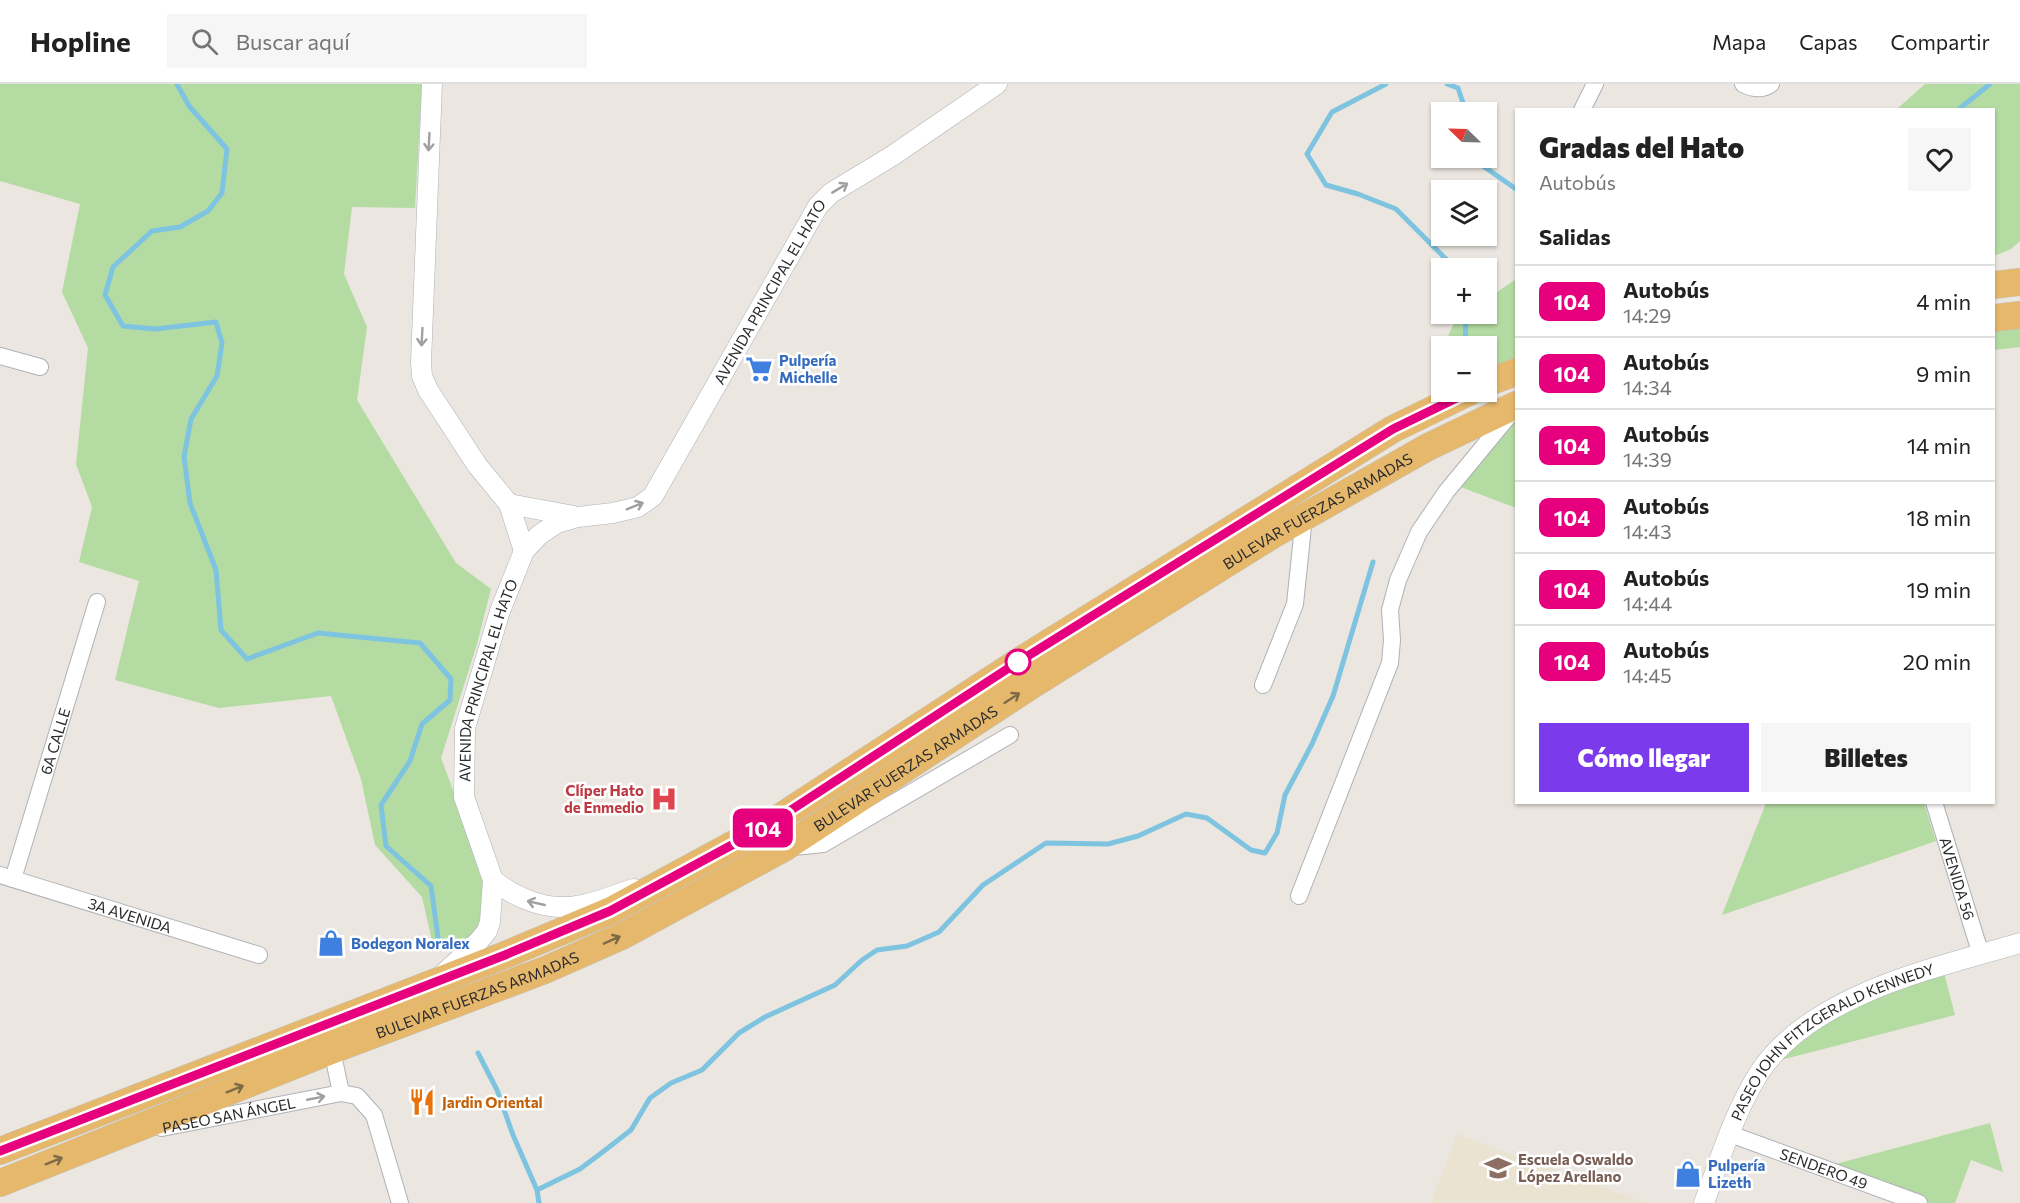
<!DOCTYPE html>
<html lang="es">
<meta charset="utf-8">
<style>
:root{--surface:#fff;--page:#f6f6f6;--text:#222;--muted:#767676;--line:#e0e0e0;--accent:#7c3aed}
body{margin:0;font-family:Commissioner,sans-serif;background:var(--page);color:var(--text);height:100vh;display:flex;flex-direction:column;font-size:22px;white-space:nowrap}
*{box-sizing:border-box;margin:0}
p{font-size:20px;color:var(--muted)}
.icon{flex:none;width:33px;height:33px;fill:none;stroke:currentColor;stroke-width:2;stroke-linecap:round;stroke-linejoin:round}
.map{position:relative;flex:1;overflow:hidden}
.side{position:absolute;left:1515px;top:24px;width:480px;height:696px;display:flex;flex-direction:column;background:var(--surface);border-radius:0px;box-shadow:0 2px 4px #0004}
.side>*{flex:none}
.badge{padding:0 12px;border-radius:9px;font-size:21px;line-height:39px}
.needle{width:39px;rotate:293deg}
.buttons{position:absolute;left:1431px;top:18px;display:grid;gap:12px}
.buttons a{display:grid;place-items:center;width:66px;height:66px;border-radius:0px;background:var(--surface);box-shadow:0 2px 4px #0004;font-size:30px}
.map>.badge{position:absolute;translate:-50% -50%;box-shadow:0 0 0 3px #fff}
h2{padding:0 24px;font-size:22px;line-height:54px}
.round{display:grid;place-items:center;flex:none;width:63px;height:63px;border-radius:0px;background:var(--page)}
.headline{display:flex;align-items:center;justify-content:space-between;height:102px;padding:0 24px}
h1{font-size:28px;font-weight:800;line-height:45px}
.button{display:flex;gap:12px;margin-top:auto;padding:12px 24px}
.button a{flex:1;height:69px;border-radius:0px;background:var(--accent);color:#fff;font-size:24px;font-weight:800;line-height:69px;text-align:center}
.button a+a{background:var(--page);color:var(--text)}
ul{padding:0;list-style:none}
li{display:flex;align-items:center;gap:18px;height:72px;padding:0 24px;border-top:2px solid var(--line)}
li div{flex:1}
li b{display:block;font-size:22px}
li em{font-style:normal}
li .badge{min-width:66px;font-weight:700;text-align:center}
header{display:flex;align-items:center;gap:36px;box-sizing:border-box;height:84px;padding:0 30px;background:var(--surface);border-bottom:2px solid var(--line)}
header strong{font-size:28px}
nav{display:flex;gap:33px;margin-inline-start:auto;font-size:21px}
.search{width:420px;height:54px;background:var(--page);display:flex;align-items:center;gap:15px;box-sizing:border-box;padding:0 21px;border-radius:0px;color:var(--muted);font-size:22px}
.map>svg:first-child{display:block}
.education{fill:#ebe3d1}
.green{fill:#b4dba2}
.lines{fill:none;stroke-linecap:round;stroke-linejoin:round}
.stream{stroke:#7ec4e1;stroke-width:5}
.minor-casing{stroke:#afb1ba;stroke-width:18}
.tertiary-casing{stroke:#afb1ba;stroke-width:21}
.trunk-casing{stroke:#c4c4c4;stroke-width:28}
.minor{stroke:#fff;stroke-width:16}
.tertiary{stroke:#fff;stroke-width:20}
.trunk{stroke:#e6b86c;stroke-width:27}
.oneway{stroke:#a0a0a0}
.oneway2{stroke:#7f6a48}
.line-casing{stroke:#fff;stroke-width:14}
.line{stroke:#e6007e;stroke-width:9}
.stop-dot{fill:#fff;stroke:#e6007e;stroke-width:3}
.labels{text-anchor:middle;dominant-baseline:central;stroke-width:5;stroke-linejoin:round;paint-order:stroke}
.street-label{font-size:15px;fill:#2b2b2b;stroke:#fff}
.shop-label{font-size:15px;font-weight:bold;fill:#366cbe;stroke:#fff;text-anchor:start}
.health-label{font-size:15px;font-weight:bold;fill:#be3a42;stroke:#fff;text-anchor:end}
.food-label{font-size:15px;font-weight:bold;fill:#c56008;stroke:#fff;text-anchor:start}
.education-label{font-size:15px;font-weight:bold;fill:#785e54;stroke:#fff;text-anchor:start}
</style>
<header>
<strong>Hopline</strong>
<div class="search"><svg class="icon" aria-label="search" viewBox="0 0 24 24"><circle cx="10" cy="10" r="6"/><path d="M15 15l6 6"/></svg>Buscar aquí</div>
<nav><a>Mapa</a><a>Capas</a><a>Compartir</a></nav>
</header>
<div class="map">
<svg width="2020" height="1119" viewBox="0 0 2020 1119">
<rect width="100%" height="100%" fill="#ebe6df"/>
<path class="education" d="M 1457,1050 L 1646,1119 L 1431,1119 Z"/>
<g class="green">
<path d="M 0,0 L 422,0 L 415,124 L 352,123 L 344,190 L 367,243 L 357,316 L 456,479 L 491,505 L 477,560 L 441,674 L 453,706 L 483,800 L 481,841 L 459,863 L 433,861 L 422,813 L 375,761 L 361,695 L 331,612 L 219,624 L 115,596 L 139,497 L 79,478 L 92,423 L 76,380 L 88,264 L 62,208 L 80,120 L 0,97 Z"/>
<path d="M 1925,0 L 2020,0 L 2020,157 L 2011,165 L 1994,172 L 1994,26 L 1897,25 Z"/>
<path d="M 1516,195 L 1516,275 L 1487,286 L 1486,262 L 1444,262 C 1457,233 1453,230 1486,230 L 1487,215 Z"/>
<path d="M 2020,238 L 2020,263 L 1994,266 L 1994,242 Z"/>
<path d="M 1516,333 L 1516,424 L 1458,402 Z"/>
<path d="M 1766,719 L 1924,719 L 1936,757 L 1722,831 Z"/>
<path d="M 1944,889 L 1955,931 L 1777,977 L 1795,958 L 1885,906 Z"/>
<path d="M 1990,1039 L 2003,1088 L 1971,1076 L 1955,1119 L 1929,1119 L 1828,1082 Z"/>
</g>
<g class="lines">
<g class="stream">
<path d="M 177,0 L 189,22 L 227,65 L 222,109 L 208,127 L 180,143 L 152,147 L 113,183 L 105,211 L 123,242 L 155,245 L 216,238 L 222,259 L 217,292 L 191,335 L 184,373 L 190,419 L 216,486 L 221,546 L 247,575 L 318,549 L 420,559 L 451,595 L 450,616 L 422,640 L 410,677 L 381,721 L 386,762 L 431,802 L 439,861"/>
<path d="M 1386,0 L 1332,28 L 1307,70 L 1326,101 L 1358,110 L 1396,125 L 1455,184"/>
<path d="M 1447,0 L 1458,4 L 1466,28"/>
<path d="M 1958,26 L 1990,0"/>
<path d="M 1480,74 L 1483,82 L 1516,105"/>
<path d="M 1465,262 L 1466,230"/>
<path d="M 478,969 L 497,1006 L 513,1051 L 537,1106 L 539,1119"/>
<path d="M 537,1106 L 580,1085 L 604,1067 L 631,1046 L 650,1014 L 671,999 L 702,986 L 739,949 L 765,933 L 835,901 L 862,876 L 877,866 L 907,862 L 939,848 L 983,801 L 1046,759 L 1108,760 L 1138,752 L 1186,730 L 1207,734 L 1251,766 L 1265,769 L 1277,749 L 1285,711 L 1312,660 L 1333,612 L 1373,478"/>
</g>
<defs>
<g id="minor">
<path d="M 1743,0 C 1753,5 1762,7 1771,0"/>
<path d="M 1582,26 L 1595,0"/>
<path d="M 0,272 L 40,283"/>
<path d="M 1263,601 L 1295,520 L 1304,433"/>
<path id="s1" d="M 1934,718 L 1981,871"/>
<path d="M 794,763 L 823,760 L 1010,651"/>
<path id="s2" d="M 0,791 L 259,871"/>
<path id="s3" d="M 13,795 L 97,518"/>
<path d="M 1299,812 L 1390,579 L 1392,556 L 1390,526 L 1398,496 L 1419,448 L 1446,408 L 1512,328"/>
<path d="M 332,966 L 341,1009"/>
<path id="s4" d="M 162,1044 L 341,1009 L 357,1012 L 374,1031 L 400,1119"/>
<path id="s5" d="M 1730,1050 L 1919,1119"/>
</g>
<g id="tertiary">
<path d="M 432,0 L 421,278 L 422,292 L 428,306 L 477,381 L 509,420 L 524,467"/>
<path d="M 509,420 L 574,432"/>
<path d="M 493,796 C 516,814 546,827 576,822 C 595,820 616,810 634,805"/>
<path id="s6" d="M 441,892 L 478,858 L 487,847 L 490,838 L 493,796 L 464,713 L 465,644 L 500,527 L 524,467 L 539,451 L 557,439 L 578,433 L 613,429 L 638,423 L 653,412 L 818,122 L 831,109 L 892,72 L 997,0"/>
<path id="s7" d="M 1704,1119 C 1720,1075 1734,1029 1759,989 C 1811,910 1935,884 2020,859"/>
</g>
<g id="trunk">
<path d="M 1994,201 L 2020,198"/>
<path d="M 1994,234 L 2020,231"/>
<path d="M 1486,299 L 1516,288"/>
<path d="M 0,1067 L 505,871 L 610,827 L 765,743 L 1018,578 L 1393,345 L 1469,308"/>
<path id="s8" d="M 0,1099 L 335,965 L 545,886 L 622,852 L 784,764 L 1035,599 L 1274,450 L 1428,363 L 1516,321"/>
</g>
</defs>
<use href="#minor" class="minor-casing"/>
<use href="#tertiary" class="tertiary-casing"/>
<use href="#trunk" class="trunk-casing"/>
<use href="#minor" class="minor"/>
<use href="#tertiary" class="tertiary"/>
<use href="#trunk" class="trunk"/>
</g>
<defs><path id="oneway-shaft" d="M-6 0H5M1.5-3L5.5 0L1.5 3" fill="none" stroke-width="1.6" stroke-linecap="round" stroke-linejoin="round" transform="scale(1.5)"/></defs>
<g class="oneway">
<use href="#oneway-shaft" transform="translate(429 58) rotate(93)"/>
<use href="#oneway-shaft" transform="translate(840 104) rotate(-31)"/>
<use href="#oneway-shaft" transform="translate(422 253) rotate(93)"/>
<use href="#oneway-shaft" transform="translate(635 422) rotate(-22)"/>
<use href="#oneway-shaft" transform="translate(536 819) rotate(-167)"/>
<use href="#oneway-shaft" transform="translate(316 1014) rotate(-11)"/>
</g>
<g class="oneway2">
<use href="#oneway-shaft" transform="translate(1012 614) rotate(-33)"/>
<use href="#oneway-shaft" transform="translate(612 856) rotate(-24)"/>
<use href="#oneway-shaft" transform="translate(235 1005) rotate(-22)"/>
<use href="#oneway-shaft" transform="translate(54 1077) rotate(-22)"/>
</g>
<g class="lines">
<defs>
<path id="line" d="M 0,1067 L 505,871 L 610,827 L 765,743 L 1018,578 L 1393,345 L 1469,308"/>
</defs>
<use href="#line" class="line-casing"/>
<use href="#line" class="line"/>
</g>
<defs>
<symbol id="supermarket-bare" viewBox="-9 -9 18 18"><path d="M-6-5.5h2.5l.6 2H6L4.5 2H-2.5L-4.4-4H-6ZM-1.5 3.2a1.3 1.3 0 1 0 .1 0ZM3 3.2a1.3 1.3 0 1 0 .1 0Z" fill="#3f7fe0" stroke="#fff" stroke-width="2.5" paint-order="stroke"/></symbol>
<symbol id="hospital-bare" viewBox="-9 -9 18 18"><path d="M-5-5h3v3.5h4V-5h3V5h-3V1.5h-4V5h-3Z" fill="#e0444e" stroke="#fff" stroke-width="2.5" paint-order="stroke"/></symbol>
<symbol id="shop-bare" viewBox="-9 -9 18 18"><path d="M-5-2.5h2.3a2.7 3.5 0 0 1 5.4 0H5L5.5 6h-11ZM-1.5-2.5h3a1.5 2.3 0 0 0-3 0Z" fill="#3f7fe0" stroke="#fff" stroke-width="2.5" paint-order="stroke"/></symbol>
<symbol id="restaurant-bare" viewBox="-9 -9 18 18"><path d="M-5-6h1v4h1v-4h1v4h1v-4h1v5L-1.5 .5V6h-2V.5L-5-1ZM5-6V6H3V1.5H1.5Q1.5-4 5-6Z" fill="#e8710a" stroke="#fff" stroke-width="2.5" paint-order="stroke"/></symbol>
<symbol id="school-bare" viewBox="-9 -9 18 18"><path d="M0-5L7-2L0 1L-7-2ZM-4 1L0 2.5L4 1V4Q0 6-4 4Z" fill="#8d6e63" stroke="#fff" stroke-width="2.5" paint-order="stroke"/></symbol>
</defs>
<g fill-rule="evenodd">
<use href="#supermarket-bare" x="740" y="266" width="38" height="38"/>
<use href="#hospital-bare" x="645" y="696" width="38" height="38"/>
<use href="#shop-bare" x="312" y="840" width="38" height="38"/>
<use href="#restaurant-bare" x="403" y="999" width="38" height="38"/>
<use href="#school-bare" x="1479" y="1065" width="38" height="38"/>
<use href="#shop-bare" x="1669" y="1071" width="38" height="38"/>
</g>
<circle class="stop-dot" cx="1018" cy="578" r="12"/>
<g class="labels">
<g class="street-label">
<text stroke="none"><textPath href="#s6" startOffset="840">AVENIDA PRINCIPAL EL HATO</textPath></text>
<text stroke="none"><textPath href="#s8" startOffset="1485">BULEVAR FUERZAS ARMADAS</textPath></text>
<text stroke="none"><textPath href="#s6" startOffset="324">AVENIDA PRINCIPAL EL HATO</textPath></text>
<text stroke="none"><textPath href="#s3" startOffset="144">6A CALLE</textPath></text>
<text stroke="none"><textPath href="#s8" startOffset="999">BULEVAR FUERZAS ARMADAS</textPath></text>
<text stroke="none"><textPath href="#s1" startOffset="80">AVENIDA 56</textPath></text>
<text stroke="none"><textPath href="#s2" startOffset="136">3A AVENIDA</textPath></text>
<text stroke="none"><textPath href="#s8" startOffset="513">BULEVAR FUERZAS ARMADAS</textPath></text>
<text stroke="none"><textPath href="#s7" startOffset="219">PASEO JOHN FITZGERALD KENNEDY</textPath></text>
<text stroke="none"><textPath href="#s4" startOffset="68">PASEO SAN ÁNGEL</textPath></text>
<text stroke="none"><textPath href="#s5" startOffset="100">SENDERO 49</textPath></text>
</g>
<g class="shop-label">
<text x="779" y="276">Pulpería<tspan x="779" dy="17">Michelle</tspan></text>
<text x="351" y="859">Bodegon Noralex</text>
<text x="1708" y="1081">Pulpería<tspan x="1708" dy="17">Lizeth</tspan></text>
</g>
<g class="health-label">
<text x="644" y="706">Clíper Hato<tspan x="644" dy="17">de Enmedio</tspan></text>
</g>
<g class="food-label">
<text x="442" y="1018">Jardin Oriental</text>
</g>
<g class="education-label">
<text x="1518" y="1075">Escuela Oswaldo<tspan x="1518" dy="17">López Arellano</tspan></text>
</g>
</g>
</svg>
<div class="buttons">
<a><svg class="needle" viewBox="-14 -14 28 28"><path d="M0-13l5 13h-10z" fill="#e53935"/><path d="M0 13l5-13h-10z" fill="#767676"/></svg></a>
<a><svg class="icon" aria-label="layers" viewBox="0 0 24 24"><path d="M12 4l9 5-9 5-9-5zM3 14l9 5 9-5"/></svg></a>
<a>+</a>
<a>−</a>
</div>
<b class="badge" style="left:763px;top:744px;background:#e6007e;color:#fff">104</b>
<section class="side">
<div class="headline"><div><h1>Gradas del Hato</h1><p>Autobús</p></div><a class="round"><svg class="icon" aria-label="heart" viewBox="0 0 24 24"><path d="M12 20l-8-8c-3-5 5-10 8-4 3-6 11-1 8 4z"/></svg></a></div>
<h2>Salidas</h2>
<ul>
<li><span class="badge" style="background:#e6007e;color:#fff">104</span><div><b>Autobús</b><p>14:29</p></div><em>4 min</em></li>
<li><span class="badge" style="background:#e6007e;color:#fff">104</span><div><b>Autobús</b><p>14:34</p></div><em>9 min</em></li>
<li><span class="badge" style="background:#e6007e;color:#fff">104</span><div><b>Autobús</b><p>14:39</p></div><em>14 min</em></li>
<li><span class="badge" style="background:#e6007e;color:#fff">104</span><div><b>Autobús</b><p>14:43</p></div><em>18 min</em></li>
<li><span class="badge" style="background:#e6007e;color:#fff">104</span><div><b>Autobús</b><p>14:44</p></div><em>19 min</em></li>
<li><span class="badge" style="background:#e6007e;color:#fff">104</span><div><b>Autobús</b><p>14:45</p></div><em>20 min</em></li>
</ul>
<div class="button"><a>Cómo llegar</a><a>Billetes</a></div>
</section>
</div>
